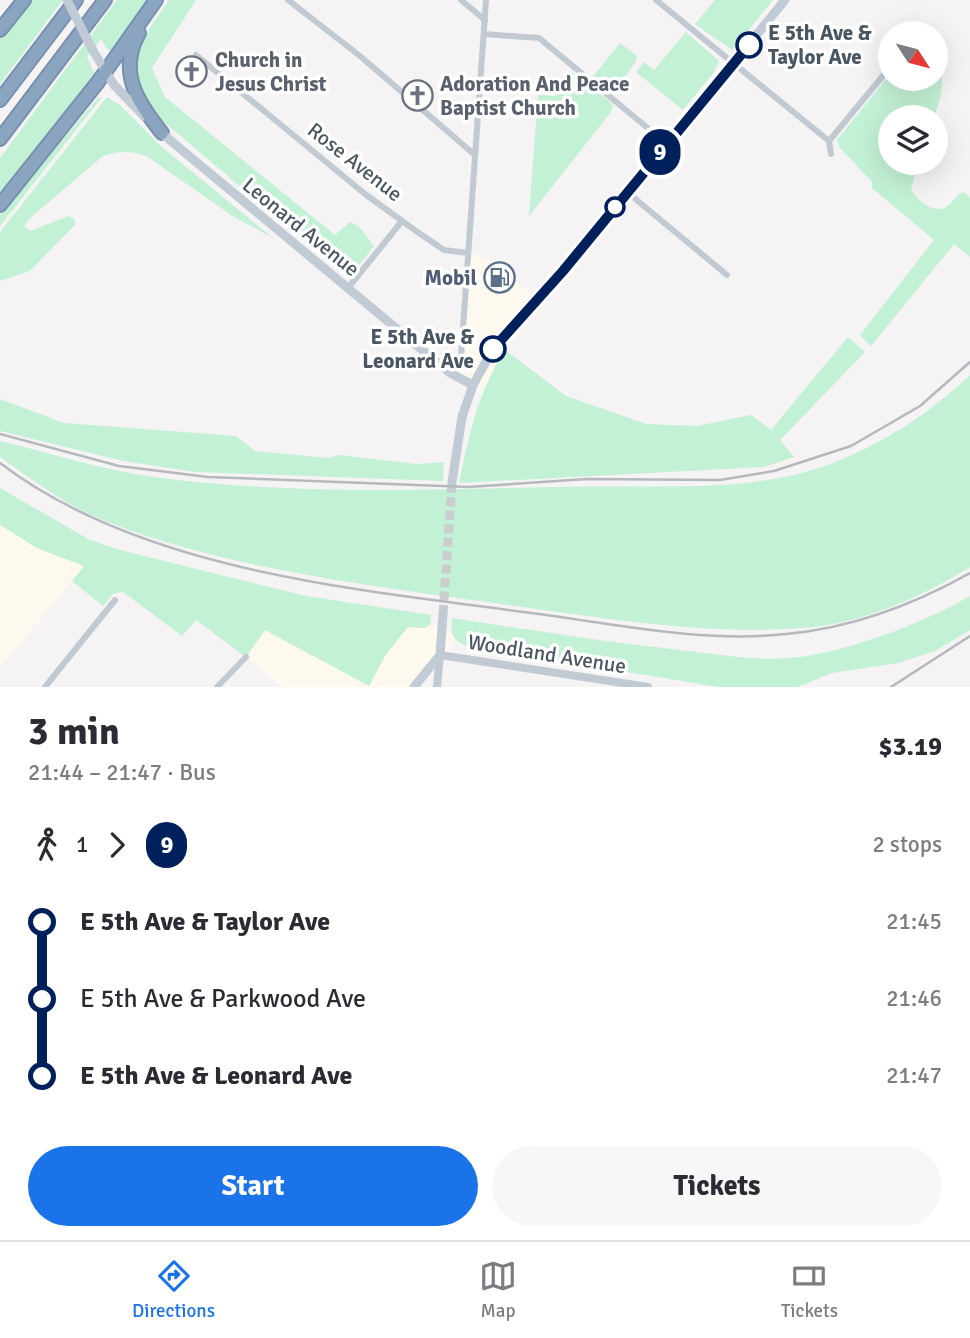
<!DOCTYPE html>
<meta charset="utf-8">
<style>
:root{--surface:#fff;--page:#f7f7f7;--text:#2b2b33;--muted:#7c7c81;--line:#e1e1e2;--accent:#1a73e8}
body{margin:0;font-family:Signika,sans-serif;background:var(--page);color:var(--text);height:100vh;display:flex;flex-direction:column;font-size:26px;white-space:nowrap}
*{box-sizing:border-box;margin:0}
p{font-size:23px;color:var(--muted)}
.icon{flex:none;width:38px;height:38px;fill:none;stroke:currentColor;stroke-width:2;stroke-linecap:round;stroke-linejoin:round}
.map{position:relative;height:687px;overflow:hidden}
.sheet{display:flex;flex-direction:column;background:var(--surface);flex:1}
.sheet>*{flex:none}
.badge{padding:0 14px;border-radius:23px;font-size:24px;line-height:46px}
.needle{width:46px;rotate:126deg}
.fabs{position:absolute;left:878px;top:21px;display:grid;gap:14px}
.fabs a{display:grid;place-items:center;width:70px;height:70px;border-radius:50%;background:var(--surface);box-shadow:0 7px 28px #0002;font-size:35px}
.map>.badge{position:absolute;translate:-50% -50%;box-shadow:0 0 0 4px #fff}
.legs{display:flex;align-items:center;gap:10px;height:77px;padding:0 28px;font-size:23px}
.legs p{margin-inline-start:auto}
.head{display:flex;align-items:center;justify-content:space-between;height:119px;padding:0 28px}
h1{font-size:38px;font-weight:700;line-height:52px}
.action{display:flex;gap:14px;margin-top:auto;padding:14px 28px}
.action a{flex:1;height:80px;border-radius:42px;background:var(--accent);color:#fff;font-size:28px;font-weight:700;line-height:80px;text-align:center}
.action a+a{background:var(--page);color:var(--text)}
ul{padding:0 28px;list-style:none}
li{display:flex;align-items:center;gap:24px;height:77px;font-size:26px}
li i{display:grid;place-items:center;width:10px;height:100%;margin:0 9px;background:currentColor}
li i::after{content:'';width:18px;height:18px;margin:-9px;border:5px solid;border-radius:50%;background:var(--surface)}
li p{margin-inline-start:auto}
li:first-child i{background:linear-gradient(#0000 50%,currentColor 0)}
li:last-child i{background:linear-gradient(currentColor 50%,#0000 0)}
.menu{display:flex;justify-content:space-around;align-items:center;height:98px;border-top:2px solid var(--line);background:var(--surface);font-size:19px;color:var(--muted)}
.menu a{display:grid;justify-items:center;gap:4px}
.menu .selected{color:var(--accent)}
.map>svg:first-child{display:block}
.commercial{fill:#fdf9ef}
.green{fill:#c3f1d5}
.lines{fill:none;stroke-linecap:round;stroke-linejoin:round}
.secondary-tunnel{stroke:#caccce;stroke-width:9;stroke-dasharray:9 4.5;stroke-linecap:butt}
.motorway-casing{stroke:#7690ad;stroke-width:16}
.minor{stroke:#c1cad2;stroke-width:6}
.tertiary{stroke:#c1cad2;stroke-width:8}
.secondary{stroke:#c1cbd6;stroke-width:9}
.motorway{stroke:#8ba5c1;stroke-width:12}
.rail{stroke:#b5b8bd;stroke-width:2.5}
.secondary-bridge{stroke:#c1cbd6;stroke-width:9}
.line-1-casing{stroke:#fff;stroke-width:16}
.line-1{stroke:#00205b;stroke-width:10}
.stop-1-dot{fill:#fff;stroke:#00205b;stroke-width:3.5}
.labels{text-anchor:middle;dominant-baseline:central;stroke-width:7;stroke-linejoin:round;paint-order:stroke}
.stop-label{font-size:21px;font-weight:bold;fill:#4a5661;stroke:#fff;text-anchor:start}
.worship-label{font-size:21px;font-weight:bold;fill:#5b616d;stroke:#fff;text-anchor:start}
.street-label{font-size:21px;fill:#4a5661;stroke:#fff}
.service-label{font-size:21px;font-weight:bold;fill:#4e5e75;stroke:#fff;text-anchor:end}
</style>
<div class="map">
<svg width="970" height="687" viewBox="0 0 970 687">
<rect width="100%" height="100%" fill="#f5f3f3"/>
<g class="commercial">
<path d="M 470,252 L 493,262 L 539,301 L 499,345 L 505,350 L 482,392 L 458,380 Z"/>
<path d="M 0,525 L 37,548 L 84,566 L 0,668 Z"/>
<path d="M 430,625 L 451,633 L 456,642 L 414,687 L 283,687 L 246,657 L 265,630 L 369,686 L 385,656 L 408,626 L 424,628 Z"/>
</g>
<g class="green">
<path d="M 30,0 L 63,0 L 0,84 L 0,39 Z"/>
<path d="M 117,0 L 149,0 L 117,47 L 112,51 L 107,49 L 101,39 L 87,57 L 96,77 L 0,198 L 0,158 Z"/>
<path d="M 169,0 L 196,0 L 152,68 L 165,97 L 335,235 L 350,222 C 363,227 366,237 374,246 C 364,258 356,275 338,269 L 151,111 C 121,61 140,43 169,0 Z"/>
<path d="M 715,0 L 773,0 L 732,50 L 695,24 Z"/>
<path d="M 686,32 L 719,61 L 714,72 L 683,110 L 636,72 L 644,62 L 654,70 Z"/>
<path d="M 620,43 L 637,56 L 636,61 L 612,96 L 591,79 Z"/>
<path d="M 936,61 C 947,82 941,96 934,117 L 891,117 L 891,163 L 918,163 L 911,190 C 918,201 933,214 946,207 C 953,203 955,195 964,192 L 970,198 L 970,257 L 954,244 L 871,346 L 860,335 L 934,240 L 872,188 L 872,182 L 840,148 L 837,140 L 891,73 L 891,79 L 936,79 Z"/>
<path d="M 571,71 L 609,101 L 613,106 L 611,112 L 529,216 L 538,95 L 555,96 Z"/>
<path d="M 102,97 L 0,226 L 0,215 L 98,98 Z"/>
<path d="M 107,97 L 120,105 L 163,148 L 273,238 L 231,215 L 148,157 C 132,150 120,151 103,156 L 30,218 L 24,226 L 30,231 L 69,216 L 75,220 L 75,225 L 30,271 L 0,281 L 0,232 Z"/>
<path d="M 848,337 L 865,352 L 780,440 L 794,457 L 764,467 L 459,483 C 469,435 478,392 505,350 L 566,396 L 646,424 L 697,426 L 751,415 L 771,430 Z"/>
<path d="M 970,375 L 970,567 C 924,596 867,621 813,627 C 710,637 609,618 507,605 C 375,586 211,568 89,514 C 57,499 29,477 0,457 L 0,441 C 51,453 102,470 154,477 C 286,495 423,490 556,487 C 637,484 718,493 798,474 C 861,458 923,420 970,375 Z"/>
<path d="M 0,399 L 64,423 L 236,436 L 255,451 L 328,458 L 339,455 L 417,464 L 444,462 L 443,481 L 196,472 L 123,461 L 0,431 Z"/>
<path d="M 0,488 L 90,540 L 120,550 L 306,596 L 431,615 L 430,625 L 424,628 L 408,627 L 385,656 L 369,686 L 265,630 L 246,657 L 196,620 L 182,636 L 123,592 L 113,594 L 103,606 L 72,581 L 84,566 L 37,548 L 0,525 Z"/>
<path d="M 970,596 L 970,630 L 935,651 L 898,663 L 832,673 L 798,687 L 718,687 L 464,645 C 451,639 451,632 452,618 C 531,630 610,643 689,651 C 723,655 756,661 790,658 C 843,654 924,623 970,596 Z"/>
</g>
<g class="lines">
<path class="secondary-tunnel" d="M 443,614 L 452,482"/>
<defs>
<g id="motorway">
<path d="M 0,30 L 24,0"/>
<path d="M 139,33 C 117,72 138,103 162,133"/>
<path d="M 0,100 L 76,0"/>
<path d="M 0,139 L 105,0"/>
<path d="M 0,205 L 98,82 L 156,0"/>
</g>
</defs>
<use href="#motorway" class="motorway-casing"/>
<g class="minor">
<path d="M 288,0 L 360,56 L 475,155"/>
<path d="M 461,0 L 485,20"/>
<path d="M 656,0 L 829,141 L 831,154"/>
<path d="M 916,33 L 918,30"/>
<path d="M 484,34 L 539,38 L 667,144"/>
<path d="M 196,55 L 365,194 L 416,231 L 444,250 L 468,253"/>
<path d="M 829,141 L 891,66"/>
<path d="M 627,192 L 727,275"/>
<path d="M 348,288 L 402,221"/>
<path d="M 461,357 L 486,0"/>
<path d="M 45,687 L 115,600"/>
<path d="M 217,687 L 246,657"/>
</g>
<path class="tertiary" d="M 437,687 L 440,655 L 648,687"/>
<g class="secondary">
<path d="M 92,49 L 114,85 L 144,116"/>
<path d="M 159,131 L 450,373 L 473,385"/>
<path d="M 452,482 L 462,417 L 473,385 L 493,349 L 563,271 L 785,0"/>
<path d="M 414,687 L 440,655 L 443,614"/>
</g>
<use href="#motorway" class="motorway"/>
<g class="rail">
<path d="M 0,434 L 119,466 L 208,477 L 468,487 L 587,479 L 720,480 L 774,471 L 851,446 L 920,406 L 970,362"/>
<path d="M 0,463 C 144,573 363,590 539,614 C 620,625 704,643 786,634 C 851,628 913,605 970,573"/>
<path d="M 891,687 L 970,636"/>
</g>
<path class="secondary-bridge" d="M 67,0 L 92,49"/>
</g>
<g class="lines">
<defs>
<path id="line-1" d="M 493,349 L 563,271 L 749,45"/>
</defs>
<use href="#line-1" class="line-1-casing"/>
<use href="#line-1" class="line-1"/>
</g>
<defs>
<symbol id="church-ring" viewBox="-11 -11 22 22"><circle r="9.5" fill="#fff" stroke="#6b7280" stroke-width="1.5"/><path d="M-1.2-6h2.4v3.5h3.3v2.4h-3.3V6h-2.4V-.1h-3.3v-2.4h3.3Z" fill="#6b7280"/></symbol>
<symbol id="fuel-ring" viewBox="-11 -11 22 22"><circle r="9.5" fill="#fff" stroke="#5c6f8a" stroke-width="1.5"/><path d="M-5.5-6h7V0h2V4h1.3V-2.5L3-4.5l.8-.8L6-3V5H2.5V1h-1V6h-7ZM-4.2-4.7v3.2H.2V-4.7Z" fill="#5c6f8a"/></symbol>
</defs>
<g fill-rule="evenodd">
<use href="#church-ring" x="174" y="54" width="35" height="35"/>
<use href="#church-ring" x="400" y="78" width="35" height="35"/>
<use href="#fuel-ring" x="482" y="260" width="35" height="35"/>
</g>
<g class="stop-1-dot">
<circle cx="749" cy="45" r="12"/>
<circle cx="615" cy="207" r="9"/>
<circle cx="493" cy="349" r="12"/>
</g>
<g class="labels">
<g class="stop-label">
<text x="768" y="33">E 5th Ave &amp;<tspan x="768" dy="24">Taylor Ave</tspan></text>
<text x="474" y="337" text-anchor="end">E 5th Ave &amp;<tspan x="474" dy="24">Leonard Ave</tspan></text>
</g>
<g class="worship-label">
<text x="215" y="60">Church in<tspan x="215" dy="24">Jesus Christ</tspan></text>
<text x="440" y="84">Adoration And Peace<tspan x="440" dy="24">Baptist Church</tspan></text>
</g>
<g class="street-label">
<text transform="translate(355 162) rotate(38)">Rose Avenue</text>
<text transform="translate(301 227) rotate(39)">Leonard Avenue</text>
<text transform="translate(547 654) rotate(9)">Woodland Avenue</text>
</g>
<g class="service-label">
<text x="477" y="278">Mobil</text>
</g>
</g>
</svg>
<div class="fabs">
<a><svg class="needle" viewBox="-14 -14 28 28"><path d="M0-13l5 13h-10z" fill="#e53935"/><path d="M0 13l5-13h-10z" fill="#7c7c81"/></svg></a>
<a><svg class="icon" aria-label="layers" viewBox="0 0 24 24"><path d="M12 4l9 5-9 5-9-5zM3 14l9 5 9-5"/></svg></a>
</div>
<b class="badge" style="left:660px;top:152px;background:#00205b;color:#fff">9</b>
</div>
<section class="sheet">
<div class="head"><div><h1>3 min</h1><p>21:44 – 21:47 · Bus</p></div><b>$3.19</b></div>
<div class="legs"><svg class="icon" aria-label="walk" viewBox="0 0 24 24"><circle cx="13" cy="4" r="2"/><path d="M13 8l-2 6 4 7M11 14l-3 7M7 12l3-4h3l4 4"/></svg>1<svg class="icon" aria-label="forward" viewBox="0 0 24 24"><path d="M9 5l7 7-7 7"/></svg><b class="badge" style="background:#00205b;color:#fff">9</b><p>2 stops</p></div>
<ul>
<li><i style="color:#00205b"></i><b>E 5th Ave &amp; Taylor Ave</b><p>21:45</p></li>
<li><i style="color:#00205b"></i><span>E 5th Ave &amp; Parkwood Ave</span><p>21:46</p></li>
<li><i style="color:#00205b"></i><b>E 5th Ave &amp; Leonard Ave</b><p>21:47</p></li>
</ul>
<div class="action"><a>Start</a><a>Tickets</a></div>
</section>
<nav class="menu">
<a class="selected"><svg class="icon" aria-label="directions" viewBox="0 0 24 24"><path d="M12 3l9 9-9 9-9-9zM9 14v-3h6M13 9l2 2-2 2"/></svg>Directions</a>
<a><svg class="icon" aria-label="map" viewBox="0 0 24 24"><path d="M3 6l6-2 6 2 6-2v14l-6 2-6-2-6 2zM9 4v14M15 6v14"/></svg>Map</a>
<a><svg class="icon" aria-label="tickets" viewBox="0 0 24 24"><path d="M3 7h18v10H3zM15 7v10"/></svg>Tickets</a>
</nav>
